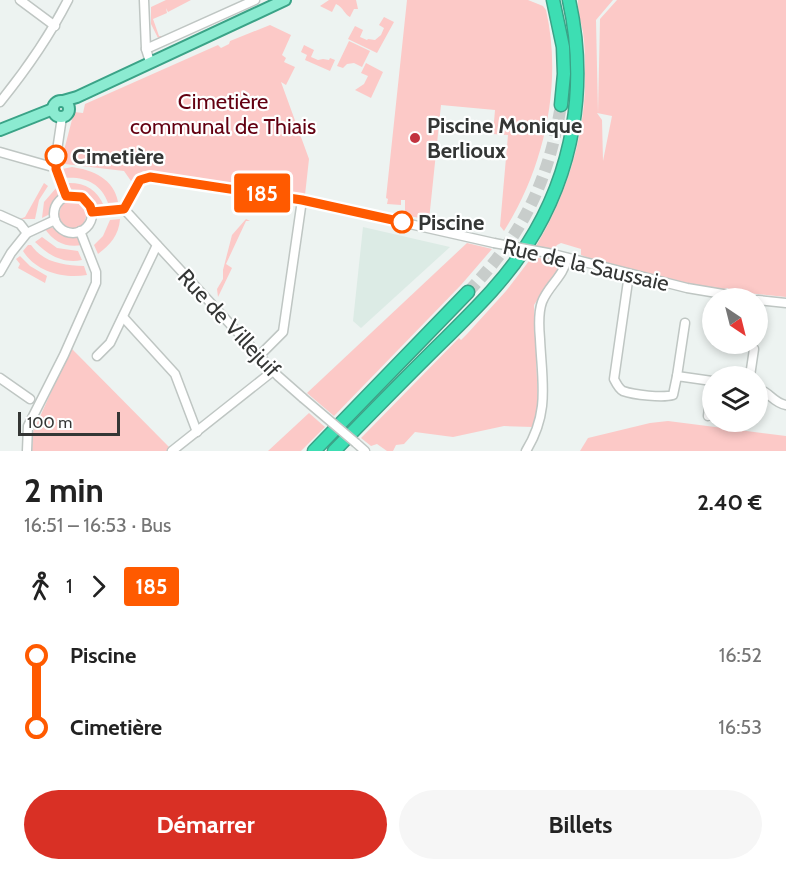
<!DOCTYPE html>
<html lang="fr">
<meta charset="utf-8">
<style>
:root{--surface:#fff;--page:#f6f6f6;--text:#222;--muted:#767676;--accent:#d93025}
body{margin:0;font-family:Cabin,sans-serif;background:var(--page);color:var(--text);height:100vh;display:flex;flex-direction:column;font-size:22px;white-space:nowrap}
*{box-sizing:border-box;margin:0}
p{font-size:20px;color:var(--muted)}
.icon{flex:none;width:33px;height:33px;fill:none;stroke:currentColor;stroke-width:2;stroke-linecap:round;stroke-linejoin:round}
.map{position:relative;height:451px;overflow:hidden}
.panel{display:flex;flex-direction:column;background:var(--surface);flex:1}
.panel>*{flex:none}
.badge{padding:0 12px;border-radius:4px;font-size:21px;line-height:39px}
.needle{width:39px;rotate:145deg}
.controls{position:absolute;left:702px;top:288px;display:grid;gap:12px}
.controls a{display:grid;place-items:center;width:66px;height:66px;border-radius:50%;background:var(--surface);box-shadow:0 3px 9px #0003;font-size:30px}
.scale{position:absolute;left:18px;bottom:15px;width:102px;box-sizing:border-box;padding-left:6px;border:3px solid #343635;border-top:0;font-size:16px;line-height:21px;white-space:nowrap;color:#343635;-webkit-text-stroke:4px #feffff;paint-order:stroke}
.map>.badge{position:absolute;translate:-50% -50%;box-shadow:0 0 0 3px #fff}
.legs{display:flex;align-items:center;gap:9px;height:66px;padding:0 24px;font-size:20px}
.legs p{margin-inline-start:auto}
.summary{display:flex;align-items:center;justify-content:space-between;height:102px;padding:0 24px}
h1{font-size:33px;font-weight:700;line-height:45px}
.cta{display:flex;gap:12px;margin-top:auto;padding:12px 24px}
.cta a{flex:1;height:69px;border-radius:36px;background:var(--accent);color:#fff;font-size:24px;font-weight:700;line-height:69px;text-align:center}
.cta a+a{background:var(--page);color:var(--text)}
ul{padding:0 24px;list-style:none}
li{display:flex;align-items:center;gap:21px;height:72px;font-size:22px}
li i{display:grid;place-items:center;width:9px;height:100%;margin:0 8px;background:currentColor}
li i::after{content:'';width:15px;height:15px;margin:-8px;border:4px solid;border-radius:50%;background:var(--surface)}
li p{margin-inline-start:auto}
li:first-child i{background:linear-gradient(#0000 50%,currentColor 0)}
li:last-child i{background:linear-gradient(currentColor 50%,#0000 0)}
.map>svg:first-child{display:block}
.built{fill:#dcebe5}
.green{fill:#fcc9c7;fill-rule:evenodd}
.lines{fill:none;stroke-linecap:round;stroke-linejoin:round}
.highway-tunnel{stroke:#c8cdcb;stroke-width:12;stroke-dasharray:12 6;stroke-linecap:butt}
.minor-casing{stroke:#bfc6c3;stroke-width:11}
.major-casing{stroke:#3aa387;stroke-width:14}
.highway-casing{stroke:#3aa387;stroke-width:15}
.minor{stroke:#fff;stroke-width:8}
.major{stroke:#8bebd1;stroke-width:10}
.highway{stroke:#3ddeb3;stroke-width:12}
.minor-bridge-casing{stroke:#bfc6c3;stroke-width:11;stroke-linecap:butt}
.minor-bridge{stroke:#fff;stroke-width:8}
.line-1-casing{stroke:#fff;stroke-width:14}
.line-1{stroke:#ff5a00;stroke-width:9}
.poi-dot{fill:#c2323e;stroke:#feffff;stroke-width:2}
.stop-1-dot{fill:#fff;stroke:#ff5a00;stroke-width:3}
.labels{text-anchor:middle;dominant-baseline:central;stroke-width:4.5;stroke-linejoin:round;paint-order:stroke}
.park-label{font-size:22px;fill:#630011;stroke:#feffff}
.poi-label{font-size:22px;font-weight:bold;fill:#343635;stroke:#feffff;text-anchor:start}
.stop-label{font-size:22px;font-weight:bold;fill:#343635;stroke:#feffff;text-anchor:start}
.street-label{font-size:22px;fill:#343635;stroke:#feffff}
</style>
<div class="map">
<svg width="786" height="451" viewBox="0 0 786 451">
<rect width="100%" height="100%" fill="#edf3f1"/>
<path class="built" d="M 363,227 L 450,247 L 361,328 L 353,321 Z"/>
<g class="green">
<path d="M 166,0 L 191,0 L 168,12 L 166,8 L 167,13 L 153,19 L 159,36 L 164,36 L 158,38 L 151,24 L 151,7 Z"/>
<path d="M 329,0 L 356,0 L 358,9 L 354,9 L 350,17 C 344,14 344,8 336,4 L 332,12 L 320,6 Z"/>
<path d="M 407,0 L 528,0 L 543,6 L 546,10 C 563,84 544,168 504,231 L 500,226 L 508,135 L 493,134 L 495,110 L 441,105 L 429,220 L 405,215 L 405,200 L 401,200 L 401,205 L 387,204 L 388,199 L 386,198 Z"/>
<path d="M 578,0 L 613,0 L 596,20 L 598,113 L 600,19 L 617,0 L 786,0 L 786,297 L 729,291 L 728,288 L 714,291 L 655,278 L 591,259 L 581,255 L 581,249 L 561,243 L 557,245 L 554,249 L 536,246 C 567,194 586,134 585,74 C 585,60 585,46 583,32 C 581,22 577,11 578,0 ZM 597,113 L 612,116 L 603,161 L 602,120 Z"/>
<path d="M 384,17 L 394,22 L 377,53 L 348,39 L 355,26 L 363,30 L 360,37 L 367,40 L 368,39 L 375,40 L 381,35 L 384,28 L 379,25 Z"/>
<path d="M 270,25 L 291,35 L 282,55 L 286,58 L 284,62 L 295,67 L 286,85 L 281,82 L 309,159 L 305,195 L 257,188 L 253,185 L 251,187 L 143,171 L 131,181 L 124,171 L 65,164 L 62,158 L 74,112 L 83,113 L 85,104 L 218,45 L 221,48 L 229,44 L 230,41 Z"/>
<path d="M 349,41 L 370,51 L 362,67 L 354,63 L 347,64 L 343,68 L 337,66 Z"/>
<path d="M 304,45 L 314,50 L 311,57 L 318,60 L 323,59 L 329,60 L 330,58 L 335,60 L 330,71 L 305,60 L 307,55 L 301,52 Z"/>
<path d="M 366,63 L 383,72 L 371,98 L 355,90 L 364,84 L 368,76 L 361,73 Z"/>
<path d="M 72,167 C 93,170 114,179 118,202 L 108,203 C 101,183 84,176 64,178 L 62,169 Z"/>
<path d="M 44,183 L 48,186 L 39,200 L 35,219 L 20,219 L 25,217 Z"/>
<path d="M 66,183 C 84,182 97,189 104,206 L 102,208 C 94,206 93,200 87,195 C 79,189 71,193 66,183 Z"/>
<path d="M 57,187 L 58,195 L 51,206 L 50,214 L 42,218 L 44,202 Z"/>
<path d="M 70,199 C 80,199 85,203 88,212 L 83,225 L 75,229 L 66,228 L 58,217 L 62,204 Z"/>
<path d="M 120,219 C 119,235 110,245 98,254 L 94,245 L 103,236 L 110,220 Z"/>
<path d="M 246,219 L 250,221 L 246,221 L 226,264 L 232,268 L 218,297 L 217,289 L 223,279 L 223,270 L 232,235 Z"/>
<path d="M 51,227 L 65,235 L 78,237 L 82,245 C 66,248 54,242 45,229 Z"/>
<path d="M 42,237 L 57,248 L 78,251 L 82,260 C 63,264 48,255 35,242 Z"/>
<path d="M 467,243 L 492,249 L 461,285 L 334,416 L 307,393 Z"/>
<path d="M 28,245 L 31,245 C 44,263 63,265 84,266 L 87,275 C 64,279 36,272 23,251 Z"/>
<path d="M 20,256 L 30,266 L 47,276 L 45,283 L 18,268 L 20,264 L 16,259 Z"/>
<path d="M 532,257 L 561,261 L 562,263 L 534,305 L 538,405 L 533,427 L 504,426 L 453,437 L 415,432 L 404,444 L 396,445 L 393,451 L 387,451 L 377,444 L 371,446 L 361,438 L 459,338 L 461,340 L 467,334 L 506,291 Z"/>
<path d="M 71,348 L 170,448 L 168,451 L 32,451 L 33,432 Z"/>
<path d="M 309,413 L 325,427 L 301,451 L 268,451 Z"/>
<path d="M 668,421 L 786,436 L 786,451 L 580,451 L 588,438 L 650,423 Z"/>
</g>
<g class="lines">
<path class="highway-tunnel" d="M 468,292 C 522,235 548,184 561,105"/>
<defs>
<g id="minor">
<path d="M 20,0 L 55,26"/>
<path d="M 144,0 L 146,49 L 150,62"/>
<path d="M 146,49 L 255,0"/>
<path d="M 0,102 C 26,70 49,37 68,0"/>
<path d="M 62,117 L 55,164 L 66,196"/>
<path d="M 0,152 L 49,166 L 55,164"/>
<circle cx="73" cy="214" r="19"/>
<path d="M 124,209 L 140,180 L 150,177 L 312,202 L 494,243"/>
<path d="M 124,209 L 278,376 L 303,398"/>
<path d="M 92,212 L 124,209"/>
<path d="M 0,215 L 20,224 L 27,233"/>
<path d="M 553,254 L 687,288 L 747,298"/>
<path d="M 0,272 L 11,253 L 27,233 L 55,220"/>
<path d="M 629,274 L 614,379 C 616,383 619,389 623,391 C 634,395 663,398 673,395 L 677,376 L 712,381"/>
<path d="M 758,300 L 786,303"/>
<path d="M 123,317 L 175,374 L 197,432"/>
<path d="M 97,356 L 110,343 L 157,245"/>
<path d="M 259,356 L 283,332 L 302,200"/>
<path d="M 677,376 L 685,323"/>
<path d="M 750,376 L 754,349"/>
<path d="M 0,378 L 30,399"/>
<path d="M 758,389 C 769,391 773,403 786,405"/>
<path d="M 708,416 L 712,385"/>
<path d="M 356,443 L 365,451"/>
<path d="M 27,451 L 28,426 L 64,355 L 96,283 L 96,272 L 80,231"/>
<path d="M 172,451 L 273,371"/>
<path d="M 526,451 C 550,412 542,382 540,339 C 539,328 538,313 542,302 C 548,286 564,276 567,258"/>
</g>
<g id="major">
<path d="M 63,101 L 77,97 L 285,0"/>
<circle cx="61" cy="109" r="8"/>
<path d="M 0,130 L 53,109"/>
</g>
<g id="highway">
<path d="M 553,0 L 563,47 L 564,74 L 561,105"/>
<path d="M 314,451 L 468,292"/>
<path d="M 334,451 C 371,413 408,375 446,338 C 475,309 505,280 527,245 C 574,172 588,85 569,0"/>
</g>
</defs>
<use href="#minor" class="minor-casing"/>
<use href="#major" class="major-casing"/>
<use href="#highway" class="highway-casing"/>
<use href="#minor" class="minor"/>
<use href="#major" class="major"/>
<use href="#highway" class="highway"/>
<defs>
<g id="minor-bridge">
<path d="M 494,243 L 553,254"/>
<path d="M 303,398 L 356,443"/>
</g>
</defs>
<use href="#minor-bridge" class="minor-bridge-casing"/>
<use href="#minor-bridge" class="minor-bridge"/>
</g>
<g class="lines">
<defs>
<path id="line-1" d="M 56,156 L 56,169 L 66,196 L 82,197 L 90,206 L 92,212 L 124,209 L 140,180 L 150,177 L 302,200 L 402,222"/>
</defs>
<use href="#line-1" class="line-1-casing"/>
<use href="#line-1" class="line-1"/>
</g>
<circle class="poi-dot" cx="415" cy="138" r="6"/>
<g class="stop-1-dot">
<circle cx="56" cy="156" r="10"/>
<circle cx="402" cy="222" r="10"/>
</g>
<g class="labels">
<g class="park-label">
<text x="223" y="101">Cimetière<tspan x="223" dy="25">communal de Thiais</tspan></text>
</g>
<g class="poi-label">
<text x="427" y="125">Piscine Monique<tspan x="427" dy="25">Berlioux</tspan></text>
</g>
<g class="stop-label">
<text x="72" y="156">Cimetière</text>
<text x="418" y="222">Piscine</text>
</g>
<g class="street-label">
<text transform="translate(586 265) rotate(13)">Rue de la Saussaie</text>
<text transform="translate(229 323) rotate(47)">Rue de Villejuif</text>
</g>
</g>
</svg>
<div class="controls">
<a><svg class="needle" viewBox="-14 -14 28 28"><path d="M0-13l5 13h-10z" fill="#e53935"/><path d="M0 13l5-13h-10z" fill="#767676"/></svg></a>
<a><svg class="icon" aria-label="layers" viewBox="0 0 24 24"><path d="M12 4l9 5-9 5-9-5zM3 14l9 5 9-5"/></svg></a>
</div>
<div class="scale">100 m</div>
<b class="badge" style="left:262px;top:193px;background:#ff5a00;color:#fff">185</b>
</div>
<section class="panel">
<div class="summary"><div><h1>2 min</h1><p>16:51 – 16:53 · Bus</p></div><b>2.40 €</b></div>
<div class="legs"><svg class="icon" aria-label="walk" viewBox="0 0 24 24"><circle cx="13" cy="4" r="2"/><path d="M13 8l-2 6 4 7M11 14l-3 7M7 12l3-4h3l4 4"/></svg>1<svg class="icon" aria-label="forward" viewBox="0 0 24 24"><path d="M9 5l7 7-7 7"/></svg><b class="badge" style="background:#ff5a00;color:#fff">185</b></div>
<ul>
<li><i style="color:#ff5a00"></i><b>Piscine</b><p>16:52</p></li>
<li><i style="color:#ff5a00"></i><b>Cimetière</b><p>16:53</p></li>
</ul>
<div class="cta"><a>Démarrer</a><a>Billets</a></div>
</section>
